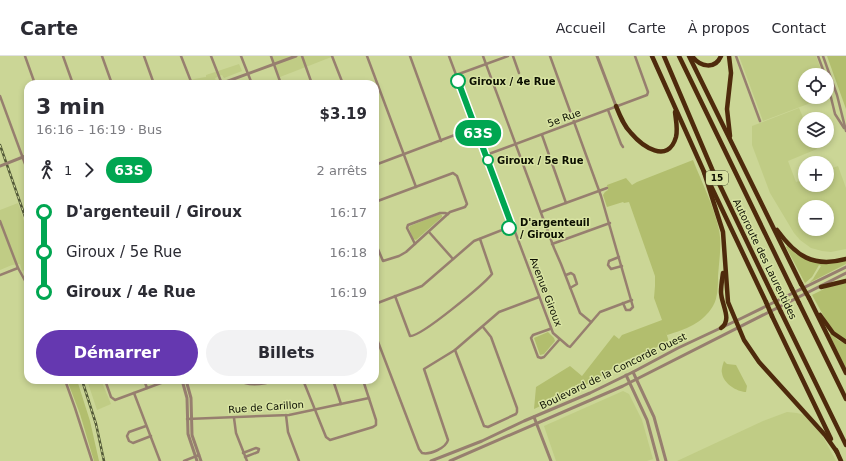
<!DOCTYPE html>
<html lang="fr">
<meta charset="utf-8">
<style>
:root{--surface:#fff;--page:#f2f2f3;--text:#2b2b33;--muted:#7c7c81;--line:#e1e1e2;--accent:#6538b0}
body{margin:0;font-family:"DejaVu Sans",sans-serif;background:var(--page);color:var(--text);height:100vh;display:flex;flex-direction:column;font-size:15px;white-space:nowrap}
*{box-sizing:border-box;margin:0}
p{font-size:13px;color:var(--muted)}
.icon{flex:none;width:22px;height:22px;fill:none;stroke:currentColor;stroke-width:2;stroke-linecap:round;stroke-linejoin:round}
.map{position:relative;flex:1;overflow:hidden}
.panel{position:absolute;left:24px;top:24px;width:355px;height:304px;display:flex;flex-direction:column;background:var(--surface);border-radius:12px;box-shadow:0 2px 6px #0003}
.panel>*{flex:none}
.badge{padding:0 8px;border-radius:13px;font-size:14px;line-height:26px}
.tools{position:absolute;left:798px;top:12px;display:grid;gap:8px}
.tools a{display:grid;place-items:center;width:36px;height:36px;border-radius:50%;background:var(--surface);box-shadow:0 2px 6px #0003;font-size:20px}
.map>.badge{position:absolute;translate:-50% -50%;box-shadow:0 0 0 2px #fff}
.legs{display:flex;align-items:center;gap:6px;height:44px;padding:0 12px;font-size:13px}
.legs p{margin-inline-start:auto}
.summary{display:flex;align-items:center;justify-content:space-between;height:68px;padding:0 12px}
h1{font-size:22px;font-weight:600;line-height:30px}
.action{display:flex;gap:8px;margin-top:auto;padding:8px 12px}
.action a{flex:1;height:46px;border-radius:24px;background:var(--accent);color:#fff;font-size:16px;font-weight:600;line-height:46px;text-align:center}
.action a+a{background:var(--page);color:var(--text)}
ul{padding:0 12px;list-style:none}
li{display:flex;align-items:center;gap:14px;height:40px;font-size:15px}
li i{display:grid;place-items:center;width:6px;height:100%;margin:0 5px;background:currentColor}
li i::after{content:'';width:10px;height:10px;margin:-5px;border:3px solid;border-radius:50%;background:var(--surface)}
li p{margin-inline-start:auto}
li:first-child i{background:linear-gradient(#0000 50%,currentColor 0)}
li:last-child i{background:linear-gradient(currentColor 50%,#0000 0)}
header{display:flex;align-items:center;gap:24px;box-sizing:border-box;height:56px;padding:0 20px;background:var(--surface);border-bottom:1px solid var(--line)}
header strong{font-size:19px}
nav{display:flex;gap:22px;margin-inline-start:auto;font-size:14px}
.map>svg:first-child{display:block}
.built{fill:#c0cc85;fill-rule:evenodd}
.green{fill:#b2be6e}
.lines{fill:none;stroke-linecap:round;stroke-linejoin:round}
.minor{stroke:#977f6f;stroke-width:2.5}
.tertiary{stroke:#977f6f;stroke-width:3}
.motorway{stroke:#4e2a0c;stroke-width:4.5}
.rail-casing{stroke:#535938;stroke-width:2.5}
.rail{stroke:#d8e3a2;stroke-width:1;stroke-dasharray:3;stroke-linecap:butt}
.tertiary-bridge{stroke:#977f6f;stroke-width:3}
.motorway-bridge{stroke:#4e2a0c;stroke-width:4.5}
.line-1-casing{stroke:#fff;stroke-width:9}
.line-1{stroke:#00a651;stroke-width:6}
.stop-1-dot{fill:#fff;stroke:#00a651;stroke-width:2}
.labels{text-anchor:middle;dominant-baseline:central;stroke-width:3;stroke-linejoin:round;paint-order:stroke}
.shield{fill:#d8e3a2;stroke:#484e31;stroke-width:1}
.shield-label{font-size:9px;font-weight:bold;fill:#0b0e00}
.stop-label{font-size:10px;font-weight:bold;fill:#0b0e00;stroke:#d8e3a2;text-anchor:start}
.street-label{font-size:10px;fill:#0b0e00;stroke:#d8e3a2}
</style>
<header>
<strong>Carte</strong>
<nav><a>Accueil</a><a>Carte</a><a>À propos</a><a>Contact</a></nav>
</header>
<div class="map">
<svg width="846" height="405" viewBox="0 0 846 405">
<rect width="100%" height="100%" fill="#cbd696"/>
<g class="built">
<path d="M 273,0 L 334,0 L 280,21 L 271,1 Z"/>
<path d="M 739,0 L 816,0 L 823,19 L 805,19 L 805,41 L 827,41 L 827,29 L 829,40 L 763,65 Z"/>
<path d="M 239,8 L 242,15 L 224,22 L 222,19 L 215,22 L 216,25 L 211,28 L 177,28 L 194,23 L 206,21 L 206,19 Z"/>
<path d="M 799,52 L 805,66 L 805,85 L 813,85 L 817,93 L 788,105 L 796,126 L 805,123 L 805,129 L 827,129 L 827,114 L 838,110 L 846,132 L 846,193 L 831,196 L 822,195 L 811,192 L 800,184 L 794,177 L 770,137 L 752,89 L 752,70 ZM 805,151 L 827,151 L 827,173 L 805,173 Z"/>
<path d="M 18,147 L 28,177 L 28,213 L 22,215 L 20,208 L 12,209 L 0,214 L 0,154 Z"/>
<path d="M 87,324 L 101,324 L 111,348 L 97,354 Z"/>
<path d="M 623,335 L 629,338 L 642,364 L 653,403 L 647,405 L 556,405 L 544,370 Z"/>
<path d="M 787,356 L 797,357 L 804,359 L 821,377 L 836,405 L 677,405 L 763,365 Z"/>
</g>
<g class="green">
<path d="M 827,0 L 846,0 L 846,53 Z"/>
<path d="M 693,104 C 702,127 714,150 719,174 C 722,189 719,205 718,220 C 718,229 718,242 713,250 C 702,268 686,273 667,279 L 665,273 L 669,286 L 622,306 L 592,326 L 534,353 L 536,331 L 570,310 L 582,320 L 614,279 L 619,283 L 622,279 L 662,264 L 654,242 L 655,230 L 655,220 L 629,146 L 624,147 L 623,146 L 607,151 L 603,139 L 605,136 L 608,134 L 607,129 L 626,122 L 632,129 L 637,126 Z"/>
<path d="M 440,158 L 442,159 L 442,161 L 416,184 L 413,183 L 409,172 L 410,170 Z"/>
<path d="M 787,190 L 796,198 L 805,203 L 846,205 L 846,208 L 809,227 L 813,223 L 821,210 L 819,209 L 812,221 L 805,227 L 786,191 Z"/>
<path d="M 846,227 L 846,284 L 835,277 L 827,266 L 812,239 L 828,231 Z"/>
<path d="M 548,276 L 554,282 L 555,285 L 544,298 L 540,299 L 534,282 Z"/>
<path d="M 831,277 L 838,284 L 846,288 L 846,312 L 829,278 Z"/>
<path d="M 724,305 L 727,308 L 736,309 L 747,330 L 746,336 C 737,336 723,327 722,317 C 721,314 723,308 724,305 Z"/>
<path d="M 67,324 L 77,324 L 90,365 L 99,405 L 94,405 L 80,358 Z"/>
</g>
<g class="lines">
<g class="minor">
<path d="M 25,0 L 35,28"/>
<path d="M 63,0 L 73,28"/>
<path d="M 102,0 L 112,28"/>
<path d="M 144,0 L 154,28"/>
<path d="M 181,0 L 192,28"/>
<path d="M 211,0 L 222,28"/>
<path d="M 241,0 L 252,28"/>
<path d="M 271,0 L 281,28"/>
<path d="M 302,0 L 312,28"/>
<path d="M 332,0 L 343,28"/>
<path d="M 367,0 L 416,131"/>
<path d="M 410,0 L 441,85"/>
<path d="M 449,0 L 553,277 L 568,290 L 570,291 L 600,256 L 632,244"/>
<path d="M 483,0 L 554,192 L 561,208 L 580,257 L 591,266"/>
<path d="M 513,0 L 519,17"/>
<path d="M 550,0 L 601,140 L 633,251 L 630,254 L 626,254 L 623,247"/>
<path d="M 736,0 L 760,65"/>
<path d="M 818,0 L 825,19"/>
<path d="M 823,0 L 837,39 L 846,75"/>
<path d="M 456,19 L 508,0"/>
<path d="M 827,25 L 835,58 L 844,72"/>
<path d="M 0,40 L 28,116"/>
<path d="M 608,54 L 621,88 L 623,91"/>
<path d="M 542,79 L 566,147"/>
<path d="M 486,99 L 647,39 L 648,36 L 635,0"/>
<path d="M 375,109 L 476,71"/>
<path d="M 375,146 L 453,117 L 457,120 L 467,148 L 465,151 L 450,156 L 406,196 L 399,200 L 383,205 L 375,186"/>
<path d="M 541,156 L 607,132"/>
<path d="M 0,165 L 18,212 L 28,230"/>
<path d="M 429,176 L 453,203"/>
<path d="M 415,188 L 407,172 L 408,169 L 440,157 L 445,157 L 448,158"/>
<path d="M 552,188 L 610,167"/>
<path d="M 619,201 L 609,205 L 608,209 L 611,213 L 622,210"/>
<path d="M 0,219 L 18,212"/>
<path d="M 566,219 L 571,217 L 574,219 L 577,228 L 570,232"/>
<path d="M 395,240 L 410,280 C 421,281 484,228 492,218 L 480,183"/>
<path d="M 375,248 L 422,230 L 474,185 L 512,170"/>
<path d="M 550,273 L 533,279 L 531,282 L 538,301 L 541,302 L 544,301 L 559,284"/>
<path d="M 375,278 L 419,393 L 422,397 C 430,399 446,392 448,384 L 424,313 L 455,294 L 499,256 L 539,241"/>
<path d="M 455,294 L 484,370 L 488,371 L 516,358 L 517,356 L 517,352 L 491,281 L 483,271"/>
<path d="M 65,324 L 75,352 L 92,405"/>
<path d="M 105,324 L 111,341 L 115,344 L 169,324"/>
<path d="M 144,324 L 147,332"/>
<path d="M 244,324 L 245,327 C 255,330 268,327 277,324"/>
<path d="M 303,324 L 326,381 L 330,384 L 373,371 L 376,369 L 376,364 L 363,324"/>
<path d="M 333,324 L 341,348"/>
<path d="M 134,337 L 160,405"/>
<path d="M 286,359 L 288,376 L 299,405"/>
<path d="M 234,362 L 236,377 L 247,405"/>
<path d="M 187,363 L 289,359 L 369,342"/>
<path d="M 146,370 L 129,376 L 127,380 L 129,385 L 133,387 L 151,380"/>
<path d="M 243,397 L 256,392 L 259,393 L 258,396 L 245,401"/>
<path d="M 184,405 L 199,399"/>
</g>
<g class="tertiary">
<path d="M 597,0 L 616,50"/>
<path d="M 220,28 L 296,0"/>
<path d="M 633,316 L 654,361 L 666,405"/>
<path d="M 626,319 L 647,364 L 658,405"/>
<path d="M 182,324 L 187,342 L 188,378 L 197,405"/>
<path d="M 186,324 L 191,342 L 192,379 L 201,405"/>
<path d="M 534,361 L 551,405"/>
<path d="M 431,405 L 482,385 L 524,365 L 590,337 L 633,316 L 678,292 L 742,262 L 846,211"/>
<path d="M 450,405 L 623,330 L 846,217"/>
</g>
<g class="motorway">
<path d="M 652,0 L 705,118"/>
<path d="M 664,0 L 712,113 L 774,242"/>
<path d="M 679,0 L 792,233"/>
<path d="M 689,0 L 801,228"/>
<path d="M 692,0 C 700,11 715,14 721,0"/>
<path d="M 729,0 L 731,17 L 727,53 L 730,80"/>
<path d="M 616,50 C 620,60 624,70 631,77 C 642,90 668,109 676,81 C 678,73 676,65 675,56"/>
<path d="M 704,116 L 723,176 L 728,246 L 744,284 L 759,306 L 825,379 L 837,396"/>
<path d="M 711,130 L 766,246"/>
<path d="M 777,174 C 796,200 813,212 846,203"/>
<path d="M 821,231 L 846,225"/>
<path d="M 809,242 L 846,317"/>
<path d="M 799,247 L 846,343"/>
<path d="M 781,256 L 846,389"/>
<path d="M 820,259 L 833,277 L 846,286"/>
<path d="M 772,260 L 831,383"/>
<path d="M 721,272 C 733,264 721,248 721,236 C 721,230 722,224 723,217"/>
<path d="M 836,394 L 841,405"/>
</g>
<defs>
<g id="rail">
<path d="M 0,89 L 28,169"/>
<path d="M 82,324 L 96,368 L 104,405"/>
</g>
</defs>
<use href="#rail" class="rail-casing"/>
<use href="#rail" class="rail"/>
<path class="tertiary-bridge" d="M 0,110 L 28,99"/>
<g class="motorway-bridge">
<path d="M 801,228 L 809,242"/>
<path d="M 792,233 L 799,247"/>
<path d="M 774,242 L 781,256"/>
<path d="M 766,246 L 772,260"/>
</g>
</g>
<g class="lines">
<defs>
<path id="line-1" d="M 458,25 L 512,170 L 509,172"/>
</defs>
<use href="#line-1" class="line-1-casing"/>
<use href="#line-1" class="line-1"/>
</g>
<g class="stop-1-dot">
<circle cx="458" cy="25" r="7"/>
<circle cx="488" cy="104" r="5"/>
<circle cx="509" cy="172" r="7"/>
</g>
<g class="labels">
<rect class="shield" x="706" y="115" width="22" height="14" rx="3"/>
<g class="shield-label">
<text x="717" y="122">15</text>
</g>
<g class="stop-label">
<text x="469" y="25">Giroux / 4e Rue</text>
<text x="497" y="104">Giroux / 5e Rue</text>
<text x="520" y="166">D'argenteuil<tspan x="520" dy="12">/ Giroux</tspan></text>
</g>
<g class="street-label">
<text transform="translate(564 62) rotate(-20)">5e Rue</text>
<text transform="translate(765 203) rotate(64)">Autoroute des Laurentides</text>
<text transform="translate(546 236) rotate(69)">Avenue Giroux</text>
<text transform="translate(613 315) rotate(-26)">Boulevard de la Concorde Ouest</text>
<text transform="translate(266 351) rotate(-4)">Rue de Carillon</text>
</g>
</g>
</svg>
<div class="tools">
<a><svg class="icon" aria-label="locate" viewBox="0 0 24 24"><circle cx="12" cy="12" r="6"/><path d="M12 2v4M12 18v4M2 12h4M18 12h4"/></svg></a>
<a><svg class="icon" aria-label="layers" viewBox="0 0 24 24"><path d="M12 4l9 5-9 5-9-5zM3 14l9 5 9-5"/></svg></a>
<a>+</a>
<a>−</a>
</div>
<b class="badge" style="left:478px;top:77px;background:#00a651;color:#fff">63S</b>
<section class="panel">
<div class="summary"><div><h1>3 min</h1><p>16:16 – 16:19 · Bus</p></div><b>$3.19</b></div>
<div class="legs"><svg class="icon" aria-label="walk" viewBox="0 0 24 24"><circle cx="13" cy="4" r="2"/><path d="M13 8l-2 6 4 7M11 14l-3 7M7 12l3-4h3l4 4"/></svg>1<svg class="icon" aria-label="forward" viewBox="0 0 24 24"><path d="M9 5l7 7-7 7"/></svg><b class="badge" style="background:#00a651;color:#fff">63S</b><p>2 arrêts</p></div>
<ul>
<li><i style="color:#00a651"></i><b>D'argenteuil / Giroux</b><p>16:17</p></li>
<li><i style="color:#00a651"></i><span>Giroux / 5e Rue</span><p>16:18</p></li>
<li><i style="color:#00a651"></i><b>Giroux / 4e Rue</b><p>16:19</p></li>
</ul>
<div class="action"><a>Démarrer</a><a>Billets</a></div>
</section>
</div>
